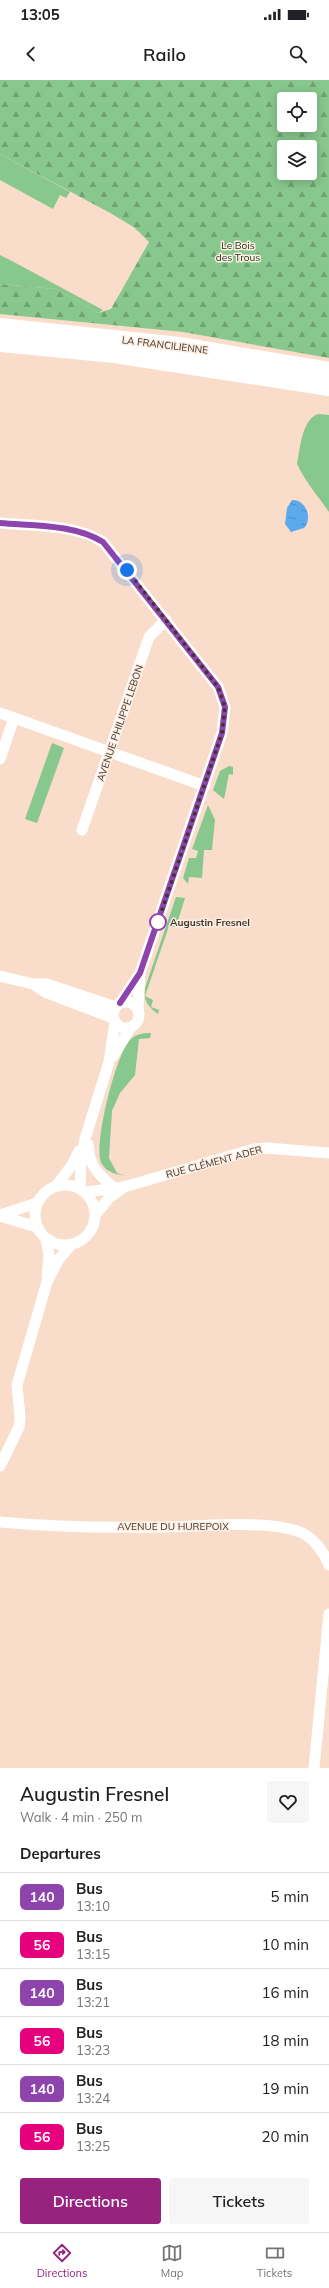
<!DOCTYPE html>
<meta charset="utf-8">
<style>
:root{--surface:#fff;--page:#f6f6f6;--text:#202124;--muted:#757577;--line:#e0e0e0;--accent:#97237f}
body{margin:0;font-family:Mulish,sans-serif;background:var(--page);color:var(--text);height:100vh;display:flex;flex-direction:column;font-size:15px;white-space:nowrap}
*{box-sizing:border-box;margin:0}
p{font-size:13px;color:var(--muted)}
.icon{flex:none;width:22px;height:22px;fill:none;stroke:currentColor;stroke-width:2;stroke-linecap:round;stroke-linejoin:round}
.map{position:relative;height:1688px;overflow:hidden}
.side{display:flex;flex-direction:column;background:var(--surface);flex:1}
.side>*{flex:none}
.badge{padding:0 8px;border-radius:6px;font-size:14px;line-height:26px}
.fabs{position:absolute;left:277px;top:12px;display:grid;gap:8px}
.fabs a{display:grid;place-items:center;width:40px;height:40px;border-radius:4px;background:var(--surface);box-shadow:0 2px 10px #0003;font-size:20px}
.you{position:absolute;width:20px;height:20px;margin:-10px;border:3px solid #fff;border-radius:50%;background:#1a73e8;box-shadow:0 0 0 6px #1a73e833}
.map>.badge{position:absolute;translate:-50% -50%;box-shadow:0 0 0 2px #fff}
h2{padding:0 20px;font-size:15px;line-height:36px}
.round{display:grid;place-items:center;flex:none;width:42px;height:42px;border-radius:4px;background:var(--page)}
.head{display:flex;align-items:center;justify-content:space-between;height:68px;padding:0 20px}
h1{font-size:19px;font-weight:600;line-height:30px}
.cta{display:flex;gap:8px;margin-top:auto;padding:8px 20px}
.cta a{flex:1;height:46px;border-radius:4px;background:var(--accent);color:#fff;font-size:16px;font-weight:600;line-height:46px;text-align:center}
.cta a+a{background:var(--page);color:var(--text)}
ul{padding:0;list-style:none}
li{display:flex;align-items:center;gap:12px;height:48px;padding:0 20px;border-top:1px solid var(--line)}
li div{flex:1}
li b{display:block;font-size:15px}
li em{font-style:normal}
li .badge{min-width:44px;font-weight:700;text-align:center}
.status{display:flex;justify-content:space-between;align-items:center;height:28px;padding:0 20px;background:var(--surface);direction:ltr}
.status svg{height:11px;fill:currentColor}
header{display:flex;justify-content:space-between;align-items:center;height:52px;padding:0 20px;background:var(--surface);font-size:18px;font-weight:600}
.dock{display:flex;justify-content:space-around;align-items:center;height:56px;border-top:1px solid var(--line);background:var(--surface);font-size:11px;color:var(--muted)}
.dock a{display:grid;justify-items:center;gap:2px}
.dock .selected{color:var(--accent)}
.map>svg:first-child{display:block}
.green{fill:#88c78e}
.forest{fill:url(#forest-firs);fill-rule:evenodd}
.water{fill:url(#water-ripples)}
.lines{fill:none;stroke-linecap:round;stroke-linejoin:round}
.minor{stroke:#fff;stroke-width:11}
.trunk{stroke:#fff;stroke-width:18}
.line-casing{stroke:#fff;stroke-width:9}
.line{stroke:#8e44ad;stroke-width:6}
.walk{stroke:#41362e;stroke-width:4;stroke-dasharray:0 7.2}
.stop-dot{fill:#fff;stroke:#8e44ad;stroke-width:2}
.labels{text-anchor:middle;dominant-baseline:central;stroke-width:3;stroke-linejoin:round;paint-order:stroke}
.park-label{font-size:10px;fill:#123217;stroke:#feede1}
.street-label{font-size:10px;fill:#41362e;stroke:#feede1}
.stop-label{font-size:10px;font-weight:bold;fill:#41362e;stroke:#feede1;text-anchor:start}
</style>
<div class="status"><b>13:05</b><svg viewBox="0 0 49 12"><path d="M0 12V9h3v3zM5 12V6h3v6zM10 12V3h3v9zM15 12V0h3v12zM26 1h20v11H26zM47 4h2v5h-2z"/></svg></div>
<header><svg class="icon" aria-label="back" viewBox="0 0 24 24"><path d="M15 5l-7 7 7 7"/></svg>Railo<svg class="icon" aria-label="search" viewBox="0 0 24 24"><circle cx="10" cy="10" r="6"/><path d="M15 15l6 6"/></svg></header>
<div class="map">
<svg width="329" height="1688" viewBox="0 0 329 1688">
<defs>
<pattern id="forest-firs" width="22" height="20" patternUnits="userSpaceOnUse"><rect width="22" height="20" fill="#88c78e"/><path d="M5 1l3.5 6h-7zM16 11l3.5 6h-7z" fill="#71a274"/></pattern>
<pattern id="water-ripples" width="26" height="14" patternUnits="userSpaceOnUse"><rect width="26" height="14" fill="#5caaec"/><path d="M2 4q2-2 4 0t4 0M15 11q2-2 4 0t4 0" fill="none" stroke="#4e8bc0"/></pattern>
</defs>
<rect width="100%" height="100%" fill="#f9ddca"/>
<g class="green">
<path d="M 0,74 L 70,112 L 66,118 L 60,115 L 53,129 L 0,100 Z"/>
<path d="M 0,175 L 10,180 L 103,230 L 98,233 L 56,209 L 0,204 Z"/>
<path d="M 318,334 L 329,335 L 329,432 C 317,415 305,401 297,384 C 300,369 302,339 318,334 Z"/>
<path d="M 52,663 L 64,668 L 37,743 L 25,739 Z"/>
<path d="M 229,686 L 233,687 L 233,695 L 229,694 L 224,719 L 213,710 L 220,691 Z"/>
<path d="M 208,725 L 215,740 L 212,770 L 204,770 L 202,798 L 189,797 L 188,804 L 183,798 L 189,778 L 196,778 L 198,771 L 192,769 Z"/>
<path d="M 176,817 L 185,818 L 176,847 L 169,846 L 145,916 L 153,920 L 151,927 L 159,930 L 158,934 C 148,927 143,920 145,908 Z"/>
<path d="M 151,953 L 150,958 L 139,959 L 135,995 L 120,1013 L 112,1031 L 109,1078 L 117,1093 L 126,1096 C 117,1094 107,1093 102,1084 C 92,1067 116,976 129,961 C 135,954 142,953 151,953 Z"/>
</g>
<path class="forest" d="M 0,0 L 329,0 L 329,278 L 183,252 L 0,234 L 0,204 L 56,209 L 98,233 L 111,229 L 149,162 L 135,148 L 112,134 L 0,74 ZM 284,19 L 310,19 L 310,45 L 284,45 ZM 284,67 L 310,67 L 310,93 L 284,93 Z"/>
<path class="water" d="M 292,420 C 306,419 313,439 304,448 L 291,452 L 285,444 L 287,428 Z"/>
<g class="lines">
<g class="minor">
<path d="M 0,443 C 34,446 74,444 103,462 L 218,607 L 225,627 L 222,653 L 140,893 L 138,929"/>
<path d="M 0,633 L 205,706"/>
<path d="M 0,679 L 14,638"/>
<path d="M 82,750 L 149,557 L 166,540"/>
<path d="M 0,896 L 33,904 L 45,912 L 113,938"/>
<path d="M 33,904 L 47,904 L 116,927"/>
<circle cx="126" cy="935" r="13"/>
<path d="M 120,923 L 138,896"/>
<path d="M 113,976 L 131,947"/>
<path d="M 88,1064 C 89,1086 98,1094 114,1108"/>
<circle cx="65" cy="1135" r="30"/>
<path d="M 56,1106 L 72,1085 L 79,1071"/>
<path d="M 80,1108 L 81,1083 L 85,1059 L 109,982 L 115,941"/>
<path d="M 86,1112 L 124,1107 L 254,1069 L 267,1068 L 329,1073"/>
<path d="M 96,1134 L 109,1118 L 124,1107"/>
<path d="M 0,1135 L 37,1123"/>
<path d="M 0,1136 L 37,1147"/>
<path d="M 46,1159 L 49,1175 L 47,1196"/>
<path d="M 0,1386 L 19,1347 L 20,1337 L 17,1305 L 47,1202 L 59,1179 L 71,1165"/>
<path d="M 0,1442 C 53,1447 108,1448 161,1447 C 197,1447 267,1439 300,1452 C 314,1458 324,1472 329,1485"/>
<path d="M 314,1688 L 329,1534"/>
</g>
<g class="trunk">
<path d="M 0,247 L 180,266 L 329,291"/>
<path d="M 0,263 L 114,274 L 329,307"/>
</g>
</g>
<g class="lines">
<defs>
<path id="line" d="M 0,443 C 34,446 74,444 103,462 L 218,607 L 225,627 L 222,653 L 140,893 L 120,923"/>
</defs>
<use href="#line" class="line-casing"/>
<use href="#line" class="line"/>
<path class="walk" d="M 127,490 L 218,607 L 225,627 L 222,653 L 158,842"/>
</g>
<circle class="stop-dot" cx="158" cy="842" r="8"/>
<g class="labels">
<g class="park-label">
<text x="238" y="165">Le Bois<tspan x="238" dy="12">des Trous</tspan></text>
</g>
<g class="street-label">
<text transform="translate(165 265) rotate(7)">LA FRANCILIENNE</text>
<text transform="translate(120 643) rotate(-71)">AVENUE PHILIPPE LEBON</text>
<text transform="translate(214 1082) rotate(-15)">RUE CLÉMENT ADER</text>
<text x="173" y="1446">AVENUE DU HUREPOIX</text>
</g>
<g class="stop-label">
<text x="170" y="842">Augustin Fresnel</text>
</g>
</g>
</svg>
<div class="fabs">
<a><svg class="icon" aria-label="locate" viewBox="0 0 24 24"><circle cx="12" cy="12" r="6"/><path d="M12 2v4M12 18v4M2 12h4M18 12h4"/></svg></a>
<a><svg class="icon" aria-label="layers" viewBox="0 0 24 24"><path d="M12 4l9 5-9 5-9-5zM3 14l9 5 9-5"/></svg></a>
</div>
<div class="you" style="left:127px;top:490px"></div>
</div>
<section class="side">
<div class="head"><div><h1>Augustin Fresnel</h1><p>Walk · 4 min · 250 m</p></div><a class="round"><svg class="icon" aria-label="heart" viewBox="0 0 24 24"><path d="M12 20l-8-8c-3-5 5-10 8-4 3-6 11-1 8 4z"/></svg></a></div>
<h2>Departures</h2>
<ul>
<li><span class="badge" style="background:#8e44ad;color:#fff">140</span><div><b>Bus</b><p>13:10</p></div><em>5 min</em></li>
<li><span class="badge" style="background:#e6007e;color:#fff">56</span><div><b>Bus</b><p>13:15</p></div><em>10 min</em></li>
<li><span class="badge" style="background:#8e44ad;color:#fff">140</span><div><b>Bus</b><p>13:21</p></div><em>16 min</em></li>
<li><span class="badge" style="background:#e6007e;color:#fff">56</span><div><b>Bus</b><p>13:23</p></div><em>18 min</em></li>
<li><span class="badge" style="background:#8e44ad;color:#fff">140</span><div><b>Bus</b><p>13:24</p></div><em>19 min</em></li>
<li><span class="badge" style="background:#e6007e;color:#fff">56</span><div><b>Bus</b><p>13:25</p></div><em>20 min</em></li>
</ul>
<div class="cta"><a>Directions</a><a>Tickets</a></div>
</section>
<nav class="dock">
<a class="selected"><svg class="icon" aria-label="directions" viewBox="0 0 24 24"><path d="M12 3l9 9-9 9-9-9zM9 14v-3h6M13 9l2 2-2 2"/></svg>Directions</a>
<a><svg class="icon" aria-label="map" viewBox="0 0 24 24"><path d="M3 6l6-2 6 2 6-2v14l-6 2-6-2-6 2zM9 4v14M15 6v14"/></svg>Map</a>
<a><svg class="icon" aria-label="tickets" viewBox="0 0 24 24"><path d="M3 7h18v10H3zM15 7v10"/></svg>Tickets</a>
</nav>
